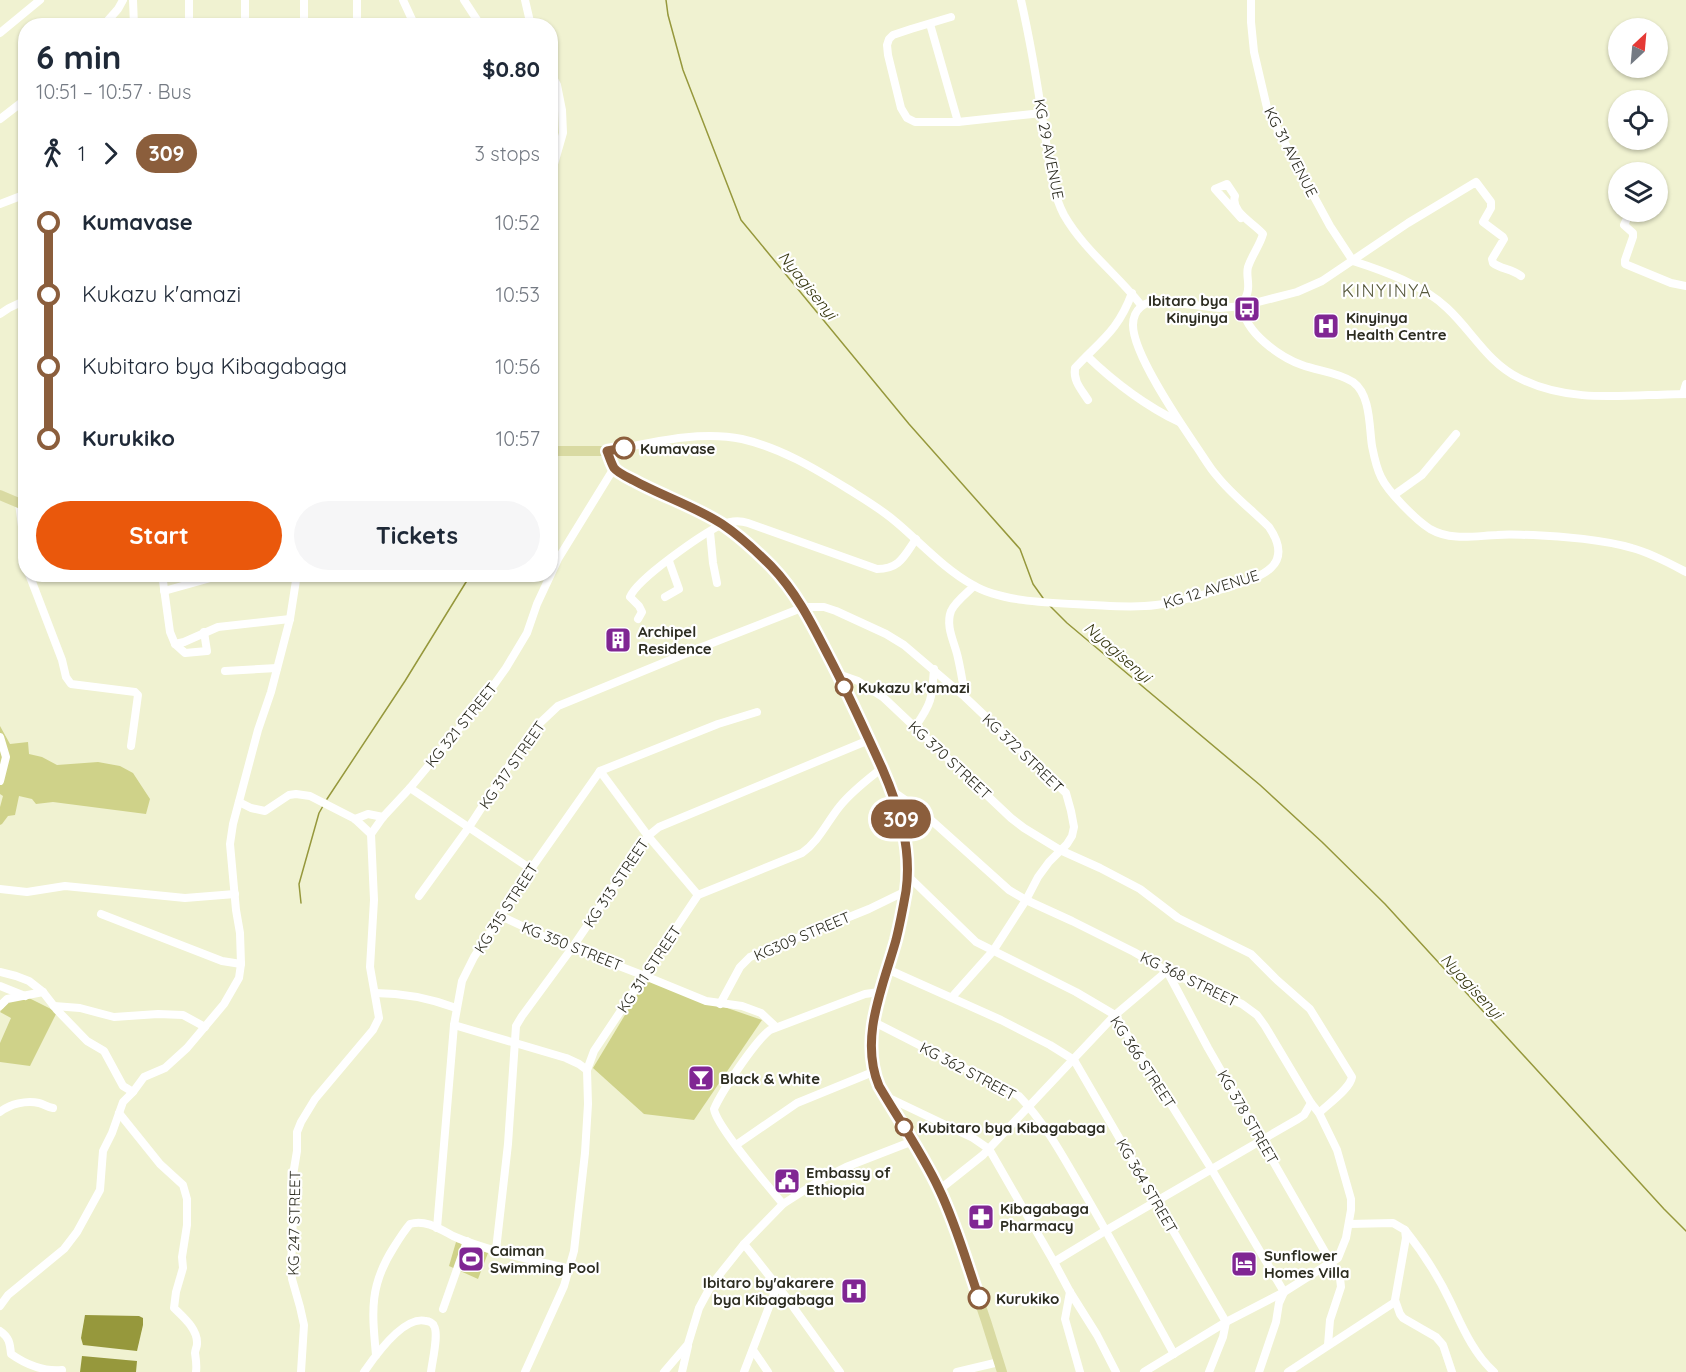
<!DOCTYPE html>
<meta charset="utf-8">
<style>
:root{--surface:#fff;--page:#f6f6f7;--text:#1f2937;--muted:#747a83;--accent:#ea580c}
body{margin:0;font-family:Quicksand,sans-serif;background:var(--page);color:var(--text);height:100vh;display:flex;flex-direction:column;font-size:22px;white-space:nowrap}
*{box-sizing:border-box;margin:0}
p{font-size:20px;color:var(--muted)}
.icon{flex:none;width:33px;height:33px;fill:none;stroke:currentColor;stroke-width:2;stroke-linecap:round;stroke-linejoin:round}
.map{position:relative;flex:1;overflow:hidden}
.drawer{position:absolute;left:18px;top:18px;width:540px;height:564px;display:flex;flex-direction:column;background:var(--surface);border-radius:24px;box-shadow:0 2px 4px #0004}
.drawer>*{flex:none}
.badge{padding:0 12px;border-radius:20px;font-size:21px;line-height:39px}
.needle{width:39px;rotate:26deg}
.controls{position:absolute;left:1608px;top:18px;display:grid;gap:12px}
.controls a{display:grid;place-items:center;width:60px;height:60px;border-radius:50%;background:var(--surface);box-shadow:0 2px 4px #0004;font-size:30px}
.map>.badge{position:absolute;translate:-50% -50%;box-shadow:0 0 0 3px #fff}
.legs{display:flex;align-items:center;gap:9px;height:66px;padding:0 18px;font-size:20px}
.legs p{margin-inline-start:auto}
.overview{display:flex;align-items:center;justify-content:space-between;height:102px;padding:0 18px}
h1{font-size:33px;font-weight:700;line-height:45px}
.button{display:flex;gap:12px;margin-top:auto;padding:12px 18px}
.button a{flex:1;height:69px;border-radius:36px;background:var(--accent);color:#fff;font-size:24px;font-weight:700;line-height:69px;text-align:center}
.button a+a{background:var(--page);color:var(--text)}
ul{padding:0 18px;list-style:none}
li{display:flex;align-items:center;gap:21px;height:72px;font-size:22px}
li i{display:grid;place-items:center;width:9px;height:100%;margin:0 8px;background:currentColor}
li i::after{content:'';width:15px;height:15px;margin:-8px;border:4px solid;border-radius:50%;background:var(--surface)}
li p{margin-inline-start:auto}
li:first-child i{background:linear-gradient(#0000 50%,currentColor 0)}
li:last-child i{background:linear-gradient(currentColor 50%,#0000 0)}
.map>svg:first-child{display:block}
.green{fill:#cfd289}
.water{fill:#96983c}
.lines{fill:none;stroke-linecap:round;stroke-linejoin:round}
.stream{stroke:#96983c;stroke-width:1.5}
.minor{stroke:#fff;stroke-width:8}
.major{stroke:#d9daa2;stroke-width:10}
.line-1-casing{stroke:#fff;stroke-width:14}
.line-1{stroke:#8b5e3c;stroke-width:9}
.stop-1-dot{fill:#fff;stroke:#8b5e3c;stroke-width:3}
.labels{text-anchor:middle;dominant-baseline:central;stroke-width:4.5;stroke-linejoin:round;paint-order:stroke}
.street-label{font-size:15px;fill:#2c2c20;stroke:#fff}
.poi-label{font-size:15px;font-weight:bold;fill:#2c2c20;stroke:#fff;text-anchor:start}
.stop-label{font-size:15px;font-weight:bold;fill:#2c2c20;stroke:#fff;text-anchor:start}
.water-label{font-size:16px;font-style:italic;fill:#34350d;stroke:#fff}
.quarter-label{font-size:18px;letter-spacing:1.5px;fill:#56583b;stroke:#fff}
</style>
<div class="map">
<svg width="1686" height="1372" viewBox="0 0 1686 1372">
<rect width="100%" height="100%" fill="#f0f2d1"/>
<g class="green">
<path d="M 0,726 L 10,744 L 28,742 L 29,754 L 42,757 L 57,765 L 98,762 L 120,766 L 133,773 L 150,799 L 146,814 L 53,802 L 36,804 L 32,799 L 19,796 L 15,815 L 8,816 L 2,824 L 0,825 L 0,807 L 3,796 L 0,794 Z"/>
<path d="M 646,980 L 762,1020 L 694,1120 L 644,1114 L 593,1068 Z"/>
<path d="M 29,998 L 57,1012 L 30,1066 L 0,1062 L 0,1043 L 11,1018 L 0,1012 L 9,1001 Z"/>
<path d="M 456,1242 L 488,1253 L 478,1279 L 449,1266 Z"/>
</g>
<g class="water">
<path d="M 85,1315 L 139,1316 L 143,1318 L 143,1325 L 137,1351 L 83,1345 L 81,1338 Z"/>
<path d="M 82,1356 L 137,1361 L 136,1372 L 80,1372 Z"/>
</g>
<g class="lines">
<g class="stream">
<path d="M 666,0 L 668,15 L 683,70 L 741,220 L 909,424 L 1020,549 L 1033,584 L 1043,598"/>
<path d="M 1050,606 L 1067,623 L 1260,785 L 1322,842 L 1385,904 L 1664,1209 L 1686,1231"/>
<path d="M 327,799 L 405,681 L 471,574"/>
<path d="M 301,903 L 299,884 L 319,813 L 323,806"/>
</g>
<g class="minor">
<path d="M 133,0 L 134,26"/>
<path d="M 189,0 L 189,26"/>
<path d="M 245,0 L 245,26"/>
<path d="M 304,0 L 304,26"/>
<path d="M 357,0 L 357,26"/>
<path d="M 403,0 L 415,26"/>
<path d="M 464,0 L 481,26"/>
<path d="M 525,0 L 531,26"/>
<path d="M 1021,0 C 1030,40 1037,81 1043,122 C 1048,150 1050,189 1064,215 C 1084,250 1117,274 1141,305"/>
<path d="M 1251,0 L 1251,22 L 1254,52 L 1268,112 L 1330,226 L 1353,261"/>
<path d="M 951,17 L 911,29 L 893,35 L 889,39 L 887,45 L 888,55 L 901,108 L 907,118 L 915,122 L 958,122 L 1042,113"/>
<path d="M 930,24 L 958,122"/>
<path d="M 103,26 L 118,9 L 123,0"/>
<path d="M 0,33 L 40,0"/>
<path d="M 550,72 L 557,85 L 562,110 L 563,133 L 550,178"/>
<path d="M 0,119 L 26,99"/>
<path d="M 0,204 L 26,194"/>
<path d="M 1630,212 L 1624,225 L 1633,233 L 1633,237 L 1625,260 L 1625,264 L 1671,283 L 1686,286"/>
<path d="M 1241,218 L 1215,189 L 1227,184 L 1235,196 C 1230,212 1254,223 1263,234 C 1260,245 1252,255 1248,267 C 1246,274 1249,281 1248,289 C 1248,295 1243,301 1243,307 C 1244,332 1280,357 1302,365 C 1318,371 1338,372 1353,382 C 1371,395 1369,427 1372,446 C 1374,456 1376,467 1381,477 C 1388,492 1416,520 1430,529 C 1451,541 1474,536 1497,535 C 1509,534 1521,535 1533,535 C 1562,536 1605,540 1632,548 C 1651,553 1669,563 1686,572"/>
<path d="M 1353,261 C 1384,271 1423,285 1447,308 C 1472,331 1487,362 1519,378 C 1560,399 1604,397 1649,395 C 1661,395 1674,394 1686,394"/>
<path d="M 0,314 L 9,308 L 26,300"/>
<path d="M 1087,356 C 1114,382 1144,405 1179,422"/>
<path d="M 1683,394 L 1686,384"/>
<path d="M 1088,400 C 1081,389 1073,381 1075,368 C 1101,340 1118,331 1132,293"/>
<path d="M 607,451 C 649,443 699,430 742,439 C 781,448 814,468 848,489 C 864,499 881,509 896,522 C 921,543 944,569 973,585 C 1002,603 1058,603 1093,605 C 1113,606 1135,608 1156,605 C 1179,602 1203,595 1226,588 C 1257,578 1297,568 1269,527 C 1252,510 1232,495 1217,476 C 1209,467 1203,456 1196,446 C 1179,421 1133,354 1133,325 C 1133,309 1145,301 1159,301 L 1220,308 L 1243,306 L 1297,292 L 1322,281 L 1408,223 L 1476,182 L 1491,202 L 1491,208 L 1483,222 L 1503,237 L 1504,239 L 1492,259 L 1493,263 C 1501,269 1512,269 1521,276"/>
<path d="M 1394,495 L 1422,475 L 1456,434"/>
<path d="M 19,503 L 26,558"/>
<path d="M 710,532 L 713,563 L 717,583"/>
<path d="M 29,574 L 62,660 L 66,677 L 71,684 L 135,692 L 138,695 L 131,746"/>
<path d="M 162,574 L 170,632 L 175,644 L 185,653 L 207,651 L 204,632"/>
<path d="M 164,591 L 225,574"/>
<path d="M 665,597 L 679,589 L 669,561"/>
<path d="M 638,619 L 642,612 L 639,606 L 630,597 C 637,579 702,534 721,525 C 730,521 739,520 748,523 L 877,569 C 900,569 904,556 916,539"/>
<path d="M 175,644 L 184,642 L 218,627 L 290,619"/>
<path d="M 225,671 L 277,668"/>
<path d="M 838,674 L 858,681 L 884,698 L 1011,818 L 1024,828 L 1060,850 L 1100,868 L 1140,889 L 1178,918 L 1251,954 L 1277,980 L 1310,1009 L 1352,1077 C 1350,1089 1328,1104 1319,1113"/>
<path d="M 965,696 C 963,684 961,671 958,658 C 955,643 945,627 951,611 C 955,602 967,593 974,586"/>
<path d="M 915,727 C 932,703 932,698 934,669"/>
<path d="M 0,737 L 6,757 L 0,781"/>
<path d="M 600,771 L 648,836 L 698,895"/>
<path d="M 410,788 L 531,869"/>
<path d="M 891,790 L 921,811 L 1009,890 L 1026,900 L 1072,921 L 1134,952 L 1167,971 L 1242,1004 L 1257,1015 L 1265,1026 L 1311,1103 L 1319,1113 L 1337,1150 L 1351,1199 L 1351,1210 L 1346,1238 L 1338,1258 L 1284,1292 L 1226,1322 L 1144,1372"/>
<path d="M 239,802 L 251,808 L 265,811 L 289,795 L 296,794 L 310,796 L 355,819 L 371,834"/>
<path d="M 355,819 L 368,814 L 383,817"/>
<path d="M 907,875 L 976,942 L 1076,992 L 1115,1015 L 1212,1170 L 1284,1292 L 1279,1303 L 1276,1322 L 1259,1372"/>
<path d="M 0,889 L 27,892 L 65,886 L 185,898 L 235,894"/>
<path d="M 419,896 L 469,827 L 529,735 L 540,723 L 558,706 L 702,647 L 804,607 L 824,607 L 836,611 L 886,634 L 904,645 L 965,697 L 1066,793 L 1071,811 L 1074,827 L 1072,836 L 1067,844 L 1049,862 L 1038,877 L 1026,900 L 993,951 L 952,997"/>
<path d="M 101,914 L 222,961 L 241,964"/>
<path d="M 501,916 L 554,941 L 645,976 L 706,1001 L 742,1006 L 761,1013 L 776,1027"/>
<path d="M 887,969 L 1001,1020 L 1050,1045 L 1074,1060 L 1226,1322 L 1223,1337 L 1209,1372"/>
<path d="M 0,972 L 16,976 L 29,981 L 43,992 L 57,1010 L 87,1041 L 104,1051 L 123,1086 L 133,1092 L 144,1077 L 165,1068 L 187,1048 L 224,1004 L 239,978 L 241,964 L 240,933 L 236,910 L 230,844 L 233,824 L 258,730 L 271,692 L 290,619 L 297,574"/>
<path d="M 0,986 L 25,996"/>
<path d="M 375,993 C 404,993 429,998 456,1008"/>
<path d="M 720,1004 L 740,967 L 750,957 L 869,909 L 906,891"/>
<path d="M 0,1006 L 7,999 L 43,992"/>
<path d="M 54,1006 L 80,1008 L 114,1017 L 158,1014 L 183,1015 L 205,1027"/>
<path d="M 874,1022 L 1019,1096 C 1047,1125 1066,1162 1086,1196 C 1116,1248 1145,1301 1174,1354"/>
<path d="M 454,1025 L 566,1058 L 579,1064 L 587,1070"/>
<path d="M 885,1096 L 973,1138 L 989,1149 L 1054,1262 L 1070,1292 L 1097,1335 L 1116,1372"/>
<path d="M 0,1112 C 10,1104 26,1100 39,1103 C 44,1104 47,1107 53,1108"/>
<path d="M 119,1113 L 160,1164 L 183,1185 L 187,1199 L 187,1225 L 182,1257 L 183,1268 L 176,1292 L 174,1308 C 183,1317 198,1329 197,1344 C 197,1347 195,1350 195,1353 C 196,1360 197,1365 196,1372"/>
<path d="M 736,1145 L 797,1103 L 873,1072"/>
<path d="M 939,1190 L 983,1155 L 1115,1015 L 1167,971 L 1208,1048 L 1340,1278 L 1341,1287 L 1330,1320 L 1328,1345"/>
<path d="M 783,1204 C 769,1187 716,1126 714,1109 C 722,1091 755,1041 770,1030 L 865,994 L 879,992"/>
<path d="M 1349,1224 L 1393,1223 L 1405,1230 L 1406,1238 L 1395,1300 L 1400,1314 L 1403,1318 L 1436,1337 L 1443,1345 L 1452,1372"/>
<path d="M 437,1228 L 454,1025 L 462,981 L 474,957 L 531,869 L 600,771 L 718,724 L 757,712"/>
<path d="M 1405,1230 C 1421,1250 1439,1278 1450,1301 C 1462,1326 1473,1353 1494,1372"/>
<path d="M 744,1244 L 786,1297 L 840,1372"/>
<path d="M 496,1250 L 508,1144 L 516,1026 L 522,1016 L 572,948 L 648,836 L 659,827 L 869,740"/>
<path d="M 1054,1262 L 1105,1231 L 1298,1119 L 1304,1115 L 1311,1103"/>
<path d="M 1070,1292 L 1065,1319 L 1080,1372"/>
<path d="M 0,1306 L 8,1295 L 64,1249 L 77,1232 L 100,1190 L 103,1151 L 112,1133 L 123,1102 L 133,1092"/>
<path d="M 443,1309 L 467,1241"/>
<path d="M 0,1331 C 9,1337 10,1343 11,1354 C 25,1364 44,1372 62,1370"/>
<path d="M 753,1350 L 768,1372"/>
<path d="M 376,1355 C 372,1311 369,1286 394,1247 C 399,1239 404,1231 410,1224 C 425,1219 440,1229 453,1236 C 487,1251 533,1260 570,1269"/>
<path d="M 301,1372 L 304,1325 L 300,1307 L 292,1279 L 291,1268 L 293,1216 L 291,1187 L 297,1151 L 297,1132 L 301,1122 L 315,1099 L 373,1030 L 379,1018 L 370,967 L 374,900 L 371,834 L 383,817 L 410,788 L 486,696 L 506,668 L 527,633 L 537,604 L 558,559 L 614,468"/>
<path d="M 364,1372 C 375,1356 404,1315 426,1321 C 429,1321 433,1323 434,1326 C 439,1334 432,1362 431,1372"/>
<path d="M 525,1372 L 564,1286 L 574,1251 L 585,1153 L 588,1104 L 587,1070 L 594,1051 L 698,895 L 802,853 C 819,841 827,822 840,806 C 852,791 867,780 882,768"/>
<path d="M 664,1372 L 688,1344 L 699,1308 L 712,1284 L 744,1244 L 783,1204 L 822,1179 L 846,1167 L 913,1141"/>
<path d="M 682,1372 L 688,1346"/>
<path d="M 744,1372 L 777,1286"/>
<path d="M 957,1372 L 999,1362"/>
<path d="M 1288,1372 L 1395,1302"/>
</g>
<g class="major">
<path d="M 550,451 L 607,451 L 614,468 L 623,475 C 667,500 715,514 753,548 C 771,565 789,585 803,606 C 809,615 813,625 818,634 C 828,655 838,675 848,695 C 876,757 916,822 906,892 C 903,908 900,925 895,941 C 882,987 859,1038 879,1086 L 927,1165 L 950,1215 L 986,1321 L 1002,1372"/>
<path d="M 0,495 L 26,506"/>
</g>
</g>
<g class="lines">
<defs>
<path id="line-1" d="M 624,448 L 607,451 C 609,456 611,463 614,468 C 618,473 627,477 633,480 C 662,496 694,506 722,524 C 740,536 756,551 771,566 C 797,593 812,624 829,657 C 848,693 865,731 882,768 C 899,807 912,848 906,891 C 903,908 900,924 896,940 C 883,987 859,1038 879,1086 C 899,1120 922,1153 939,1189 C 956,1224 966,1261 979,1298"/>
</defs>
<use href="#line-1" class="line-1-casing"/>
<use href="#line-1" class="line-1"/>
</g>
<defs>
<symbol id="bus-square" viewBox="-11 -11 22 22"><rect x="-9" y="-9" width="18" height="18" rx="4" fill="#802693" stroke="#fff"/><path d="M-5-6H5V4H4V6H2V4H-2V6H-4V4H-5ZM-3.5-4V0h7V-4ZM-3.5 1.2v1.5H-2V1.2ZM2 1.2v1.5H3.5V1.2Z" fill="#fff"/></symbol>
<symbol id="hospital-square" viewBox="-11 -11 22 22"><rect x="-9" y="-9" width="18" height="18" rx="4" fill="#802693" stroke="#fff"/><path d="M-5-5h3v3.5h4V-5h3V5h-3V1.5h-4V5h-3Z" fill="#fff"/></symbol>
<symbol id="building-square" viewBox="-11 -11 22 22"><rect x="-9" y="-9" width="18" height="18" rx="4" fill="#802693" stroke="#fff"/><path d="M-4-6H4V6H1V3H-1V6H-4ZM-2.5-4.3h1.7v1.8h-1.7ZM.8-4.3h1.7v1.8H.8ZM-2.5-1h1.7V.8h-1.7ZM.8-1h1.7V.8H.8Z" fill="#fff"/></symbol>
<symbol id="bar-square" viewBox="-11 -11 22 22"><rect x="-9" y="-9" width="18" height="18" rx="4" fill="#802693" stroke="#fff"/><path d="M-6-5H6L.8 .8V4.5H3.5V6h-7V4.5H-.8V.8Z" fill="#fff"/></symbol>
<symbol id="civic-square" viewBox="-11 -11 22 22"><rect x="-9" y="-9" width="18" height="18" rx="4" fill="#802693" stroke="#fff"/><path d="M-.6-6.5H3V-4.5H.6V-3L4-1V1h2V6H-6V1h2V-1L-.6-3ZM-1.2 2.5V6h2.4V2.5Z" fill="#fff"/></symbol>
<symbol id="pharmacy-square" viewBox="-11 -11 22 22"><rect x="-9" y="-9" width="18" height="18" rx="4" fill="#802693" stroke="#fff"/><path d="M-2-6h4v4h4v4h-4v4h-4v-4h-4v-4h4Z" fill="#fff"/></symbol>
<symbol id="stadium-square" viewBox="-11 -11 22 22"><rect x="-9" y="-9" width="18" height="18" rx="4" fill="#802693" stroke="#fff"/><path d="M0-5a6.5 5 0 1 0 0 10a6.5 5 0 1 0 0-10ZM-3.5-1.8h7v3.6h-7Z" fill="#fff"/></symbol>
<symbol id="hotel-square" viewBox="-11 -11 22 22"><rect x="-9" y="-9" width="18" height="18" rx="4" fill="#802693" stroke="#fff"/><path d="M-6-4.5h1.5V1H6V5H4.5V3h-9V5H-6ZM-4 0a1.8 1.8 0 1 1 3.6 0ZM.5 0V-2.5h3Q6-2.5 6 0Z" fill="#fff"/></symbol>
</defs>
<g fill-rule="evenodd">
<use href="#bus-square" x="1232" y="294" width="30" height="30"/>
<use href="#hospital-square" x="1311" y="311" width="30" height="30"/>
<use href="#building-square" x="603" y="625" width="30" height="30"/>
<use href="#bar-square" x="686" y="1063" width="30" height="30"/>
<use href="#civic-square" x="772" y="1166" width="30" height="30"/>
<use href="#pharmacy-square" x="966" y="1202" width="30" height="30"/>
<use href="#stadium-square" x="456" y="1244" width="30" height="30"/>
<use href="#hotel-square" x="1229" y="1249" width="30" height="30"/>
<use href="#hospital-square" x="839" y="1276" width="30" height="30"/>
</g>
<g class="stop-1-dot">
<circle cx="624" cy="448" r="10"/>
<circle cx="844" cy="687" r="8"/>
<circle cx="904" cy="1127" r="8"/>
<circle cx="979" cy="1298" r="10"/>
</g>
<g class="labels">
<g class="street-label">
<text transform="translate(1049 149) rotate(79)">KG 29 AVENUE</text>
<text transform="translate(1291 152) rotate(63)">KG 31 AVENUE</text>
<text transform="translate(1211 589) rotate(-17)">KG 12 AVENUE</text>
<text transform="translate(461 725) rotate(-51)">KG 321 STREET</text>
<text transform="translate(1023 753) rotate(44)">KG 372 STREET</text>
<text transform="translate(950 760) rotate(43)">KG 370 STREET</text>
<text transform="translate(512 765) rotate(-55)">KG 317 STREET</text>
<text transform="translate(616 883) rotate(-56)">KG 313 STREET</text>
<text transform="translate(506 908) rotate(-57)">KG 315 STREET</text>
<text transform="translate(802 936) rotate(-23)">KG309 STREET</text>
<text transform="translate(572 946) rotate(22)">KG 350 STREET</text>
<text transform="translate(649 969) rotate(-56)">KG 311 STREET</text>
<text transform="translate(1189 979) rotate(26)">KG 368 STREET</text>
<text transform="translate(1143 1062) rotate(57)">KG 366 STREET</text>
<text transform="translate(968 1071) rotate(28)">KG 362 STREET</text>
<text transform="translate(1248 1117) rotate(60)">KG 378 STREET</text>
<text transform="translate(1147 1186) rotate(60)">KG 364 STREET</text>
<text transform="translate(294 1223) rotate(-89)">KG 247 STREET</text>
</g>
<g class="poi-label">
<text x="1228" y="300" text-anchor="end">Ibitaro bya<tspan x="1228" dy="17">Kinyinya</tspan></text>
<text x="1346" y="317">Kinyinya<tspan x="1346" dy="17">Health Centre</tspan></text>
<text x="638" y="631">Archipel<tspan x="638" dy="17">Residence</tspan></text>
<text x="720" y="1078">Black &amp; White</text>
<text x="806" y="1172">Embassy of<tspan x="806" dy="17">Ethiopia</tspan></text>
<text x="1000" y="1208">Kibagabaga<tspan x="1000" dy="17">Pharmacy</tspan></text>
<text x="490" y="1250">Caiman<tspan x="490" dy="17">Swimming Pool</tspan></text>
<text x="1264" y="1255">Sunflower<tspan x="1264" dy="17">Homes Villa</tspan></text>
<text x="834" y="1282" text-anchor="end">Ibitaro by'akarere<tspan x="834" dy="17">bya Kibagabaga</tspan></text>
</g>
<g class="stop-label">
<text x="640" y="448">Kumavase</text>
<text x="858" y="687">Kukazu k'amazi</text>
<text x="918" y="1127">Kubitaro bya Kibagabaga</text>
<text x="996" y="1298">Kurukiko</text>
</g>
<g class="water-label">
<text transform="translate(808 285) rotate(51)">Nyagisenyi</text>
<text transform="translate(1118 652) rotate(41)">Nyagisenyi</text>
<text transform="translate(1472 986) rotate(47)">Nyagisenyi</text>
</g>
<g class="quarter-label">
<text x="1387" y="290">KINYINYA</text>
</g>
</g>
</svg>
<div class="controls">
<a><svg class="needle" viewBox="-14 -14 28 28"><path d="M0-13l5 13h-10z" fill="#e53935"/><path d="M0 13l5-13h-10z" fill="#747a83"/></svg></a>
<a><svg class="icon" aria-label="locate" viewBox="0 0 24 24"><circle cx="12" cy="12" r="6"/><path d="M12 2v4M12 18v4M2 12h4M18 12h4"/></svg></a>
<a><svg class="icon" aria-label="layers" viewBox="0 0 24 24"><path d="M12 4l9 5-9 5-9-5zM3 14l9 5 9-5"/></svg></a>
</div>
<b class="badge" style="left:901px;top:819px;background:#8b5e3c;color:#fff">309</b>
<section class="drawer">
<div class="overview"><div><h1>6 min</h1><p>10:51 – 10:57 · Bus</p></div><b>$0.80</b></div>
<div class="legs"><svg class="icon" aria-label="walk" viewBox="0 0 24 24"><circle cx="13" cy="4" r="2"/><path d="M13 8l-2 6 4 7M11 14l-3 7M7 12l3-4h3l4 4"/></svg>1<svg class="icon" aria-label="forward" viewBox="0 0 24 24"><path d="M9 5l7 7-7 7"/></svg><b class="badge" style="background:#8b5e3c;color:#fff">309</b><p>3 stops</p></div>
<ul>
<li><i style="color:#8b5e3c"></i><b>Kumavase</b><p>10:52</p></li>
<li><i style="color:#8b5e3c"></i><span>Kukazu k'amazi</span><p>10:53</p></li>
<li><i style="color:#8b5e3c"></i><span>Kubitaro bya Kibagabaga</span><p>10:56</p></li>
<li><i style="color:#8b5e3c"></i><b>Kurukiko</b><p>10:57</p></li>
</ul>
<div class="button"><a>Start</a><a>Tickets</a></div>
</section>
</div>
